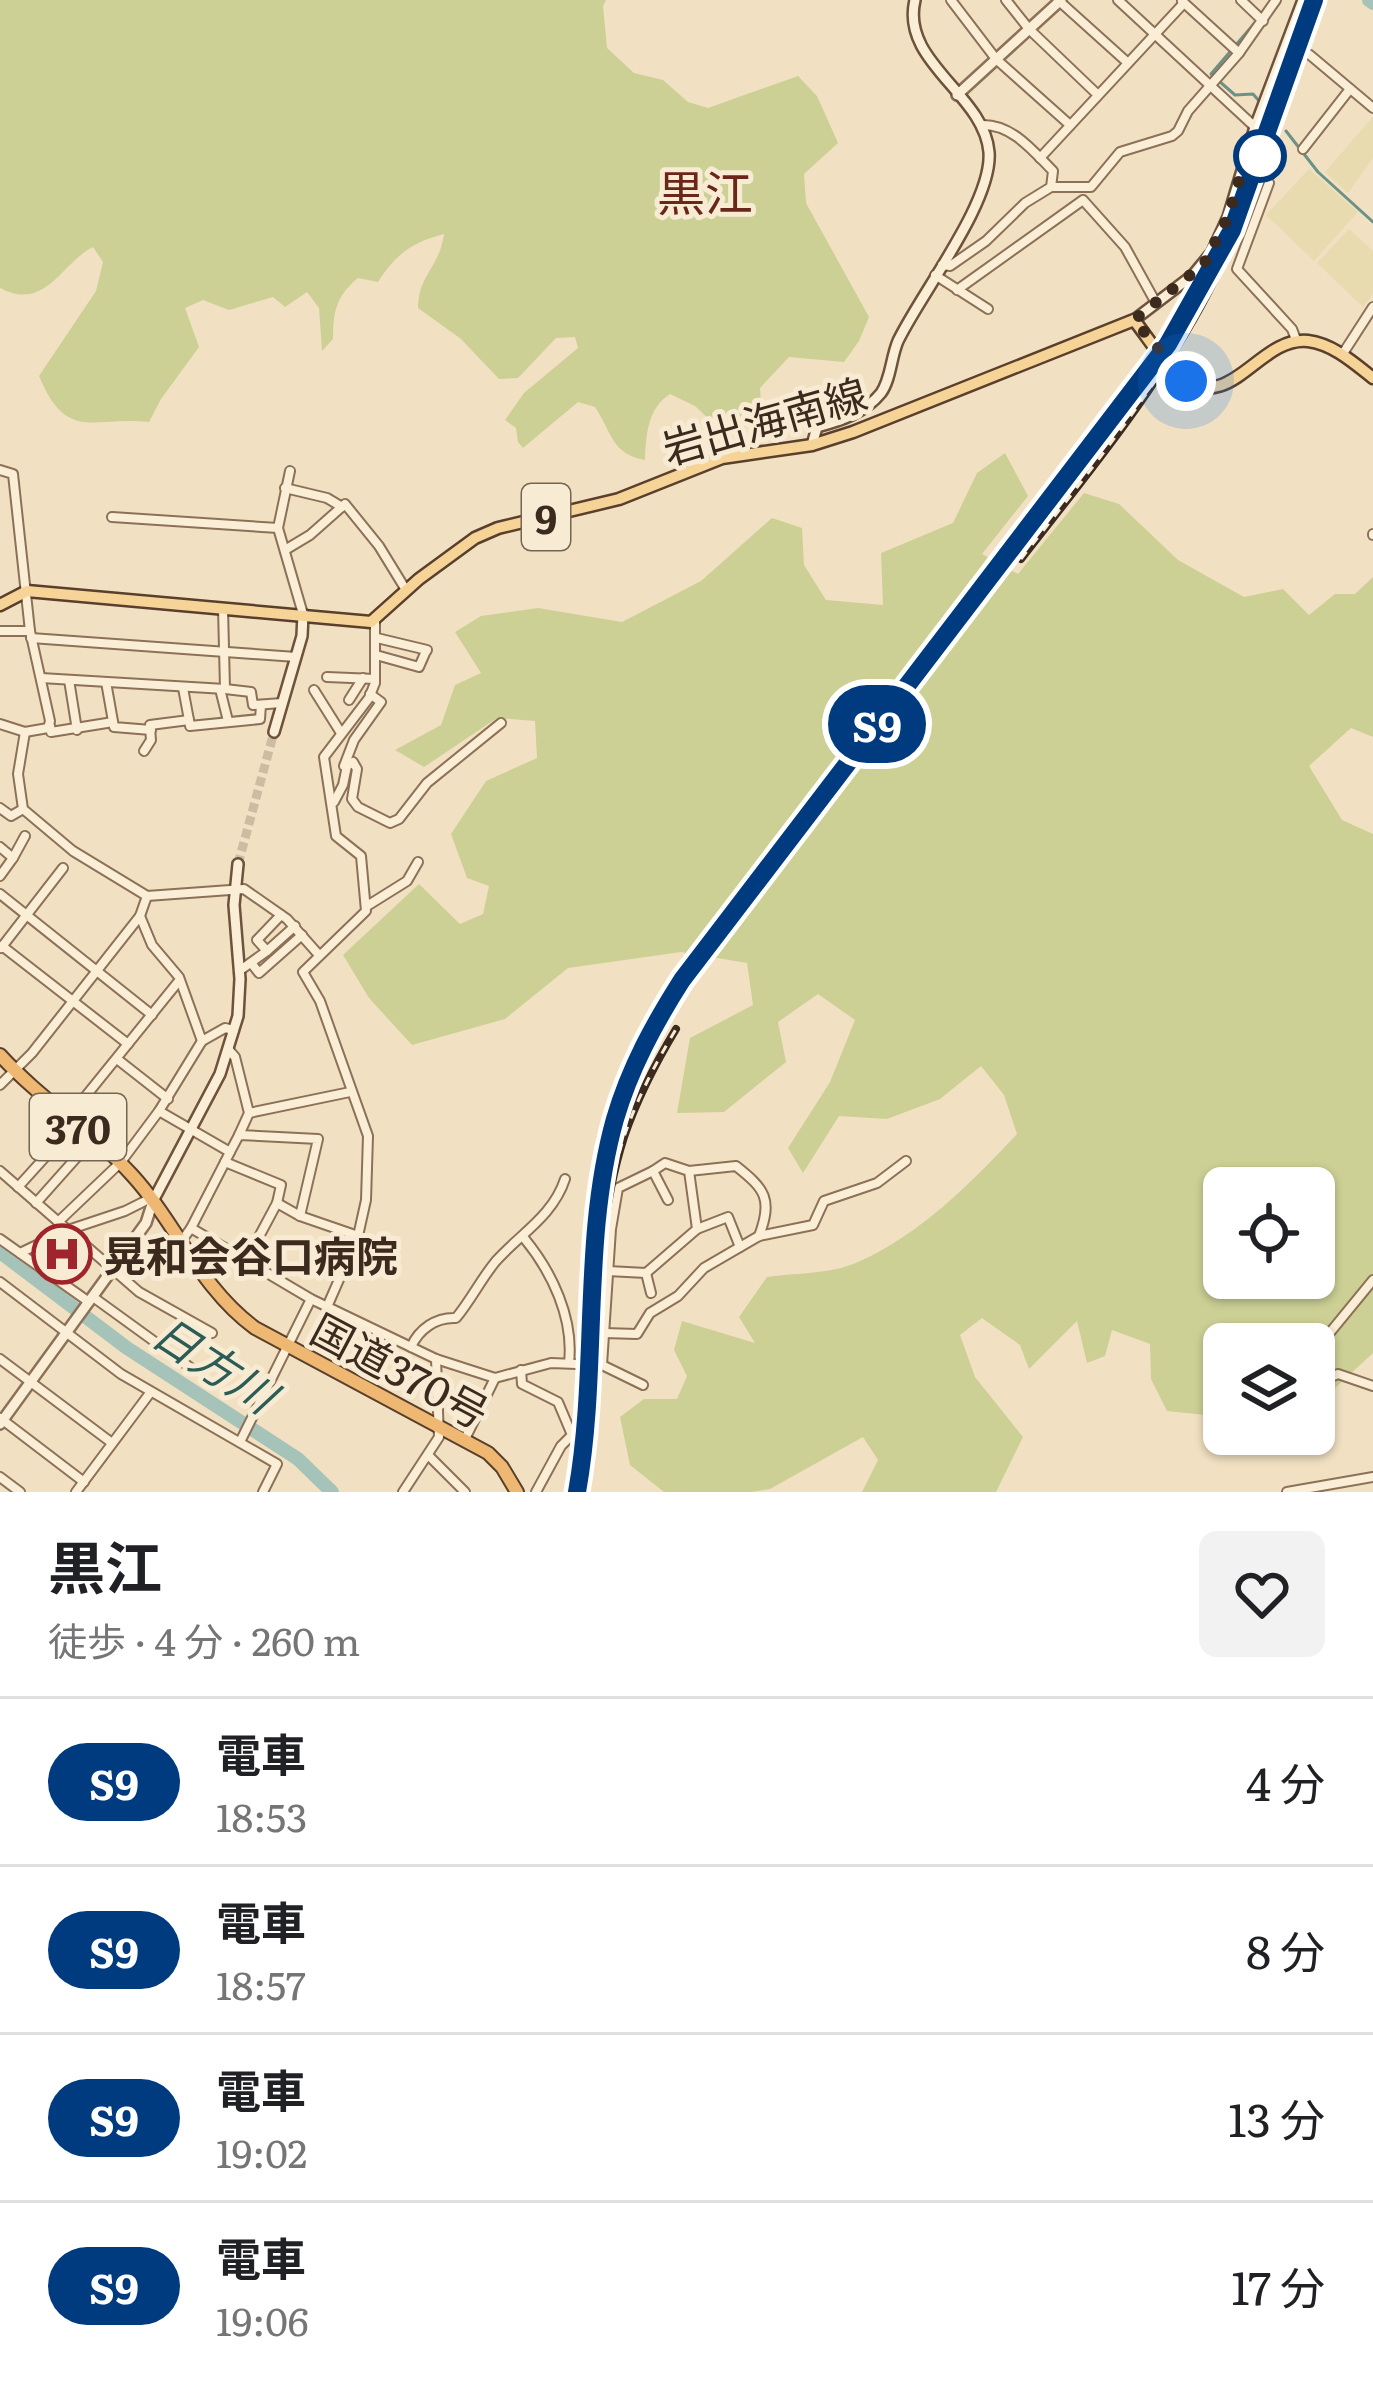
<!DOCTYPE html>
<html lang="ja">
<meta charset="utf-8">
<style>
:root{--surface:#fff;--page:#f2f2f2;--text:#202124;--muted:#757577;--line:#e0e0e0}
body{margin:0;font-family:Literata,"Noto Sans JP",serif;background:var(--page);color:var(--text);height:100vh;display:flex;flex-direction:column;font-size:45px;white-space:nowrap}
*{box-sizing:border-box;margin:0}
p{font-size:39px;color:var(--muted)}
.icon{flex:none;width:66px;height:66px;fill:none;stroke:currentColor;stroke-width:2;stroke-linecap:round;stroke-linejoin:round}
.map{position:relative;height:1492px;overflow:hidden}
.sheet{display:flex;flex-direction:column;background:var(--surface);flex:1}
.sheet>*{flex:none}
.badge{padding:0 24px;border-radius:39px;font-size:42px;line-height:78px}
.tools{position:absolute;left:1203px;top:1167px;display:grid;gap:24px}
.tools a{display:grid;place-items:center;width:132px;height:132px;border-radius:18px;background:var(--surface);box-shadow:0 3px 9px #0004;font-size:60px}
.you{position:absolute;width:60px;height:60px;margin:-30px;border:9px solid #fff;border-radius:50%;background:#1a73e8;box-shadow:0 0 0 18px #1a73e833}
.map>.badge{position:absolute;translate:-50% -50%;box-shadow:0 0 0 6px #fff}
.round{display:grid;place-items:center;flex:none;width:126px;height:126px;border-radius:18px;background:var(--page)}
.summary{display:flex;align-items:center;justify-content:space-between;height:204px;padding:0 48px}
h1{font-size:57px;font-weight:700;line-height:90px}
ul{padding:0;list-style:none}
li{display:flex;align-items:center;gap:36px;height:168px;padding:0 48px;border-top:3px solid var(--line)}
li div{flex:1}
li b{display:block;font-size:45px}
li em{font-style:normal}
li .badge{min-width:132px;font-weight:700;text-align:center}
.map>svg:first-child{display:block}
.farmland{fill:#e7dbaf}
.green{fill:#ccd095;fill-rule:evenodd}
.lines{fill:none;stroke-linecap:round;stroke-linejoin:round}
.stream{stroke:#6b9286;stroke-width:3}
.river{stroke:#a5c3b9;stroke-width:14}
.secondary-tunnel{stroke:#cdbca1;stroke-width:9;stroke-dasharray:9 4.5;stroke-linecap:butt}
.minor-casing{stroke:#8c7158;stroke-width:12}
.tertiary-casing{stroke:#8c7158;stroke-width:14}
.secondary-casing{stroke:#6e523b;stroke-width:14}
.primary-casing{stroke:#5a3f2c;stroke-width:15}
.trunk-casing{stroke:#5a3f2c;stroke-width:16}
.minor{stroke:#fbeed6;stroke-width:8}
.tertiary{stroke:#fbeed6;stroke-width:9}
.secondary{stroke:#fbeed6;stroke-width:9}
.primary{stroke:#f6d498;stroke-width:10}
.trunk{stroke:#eeb873;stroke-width:12}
.rail-casing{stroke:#3b2a1d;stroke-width:8}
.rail{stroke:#f8ebd3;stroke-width:3;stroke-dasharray:9;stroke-linecap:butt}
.line-casing{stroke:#fff;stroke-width:27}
.line{stroke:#003b80;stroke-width:18}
.walk{stroke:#3b2a1d;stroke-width:12;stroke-dasharray:0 21.6}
.stop-dot{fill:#fff;stroke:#003b80;stroke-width:6}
.labels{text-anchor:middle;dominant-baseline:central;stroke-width:10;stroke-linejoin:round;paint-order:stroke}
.shield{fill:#f8ebd3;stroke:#746454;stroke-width:3}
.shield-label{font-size:39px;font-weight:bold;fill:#3b2a1d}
.street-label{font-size:42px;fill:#3b2a1d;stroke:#f8ebd3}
.poi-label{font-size:42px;font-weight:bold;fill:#3b2a1d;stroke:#f8ebd3;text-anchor:start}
.water-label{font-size:45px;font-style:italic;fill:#2b5c56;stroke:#f8ebd3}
.quarter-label{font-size:48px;fill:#6b261a;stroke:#f8ebd3}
</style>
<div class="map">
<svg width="1373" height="1492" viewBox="0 0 1373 1492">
<rect width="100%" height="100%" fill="#f1e1c2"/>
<g class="farmland">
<path d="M 1373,117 L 1373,158 L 1348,193 L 1325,172 Z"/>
<path d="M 1309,169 L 1358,212 L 1314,261 L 1266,215 Z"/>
<path d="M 1349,229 L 1373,251 L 1373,294 L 1363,307 L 1317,263 Z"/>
</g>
<g class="green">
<path d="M 0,0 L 606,0 L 603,6 L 607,48 L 634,73 L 663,80 L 688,102 L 708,108 L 798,76 L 817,96 L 838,143 L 804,174 L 806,203 L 869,317 L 859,341 L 844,362 L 789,357 L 760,388 L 762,416 L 742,429 L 712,422 L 695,406 L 670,394 C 648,408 646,434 645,460 C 611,454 612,432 595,407 L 578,402 L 523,448 L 518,442 L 516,428 L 505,420 L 524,393 L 578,348 L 575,337 L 556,338 L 518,378 L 499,379 L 461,339 L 418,308 C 419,273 439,269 444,234 C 412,242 395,255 378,282 L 358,278 C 336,296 333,312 333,339 L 322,351 L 319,308 L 307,292 L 285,307 L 273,297 L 229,310 L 203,300 L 185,308 L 199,347 L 161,399 L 149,422 C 92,416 67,443 39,376 L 96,291 L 103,262 L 93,247 C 61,263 46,312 0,288 Z"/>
<path d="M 1005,453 L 1028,496 L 982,554 L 1018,574 L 1084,493 L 1119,504 L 1178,560 L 1244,597 L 1283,589 L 1309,615 L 1335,594 L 1355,594 L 1373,577 L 1373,737 L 1351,728 L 1309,766 L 1342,820 L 1373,834 L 1373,1353 L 1321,1401 L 1314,1395 L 1314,1344 L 1224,1344 L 1224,1417 L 1167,1411 L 1151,1379 L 1150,1344 L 1112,1330 L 1105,1356 L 1087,1363 L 1077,1321 L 1029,1369 L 1020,1345 L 982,1318 L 960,1335 L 975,1377 L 1023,1437 L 996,1492 L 862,1492 L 878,1460 L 863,1437 L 770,1489 L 751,1492 L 664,1492 L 630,1465 L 620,1417 L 644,1399 L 677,1399 L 687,1376 L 674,1350 L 682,1321 L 755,1343 L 739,1317 L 767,1277 C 795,1273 833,1274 858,1262 C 920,1235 972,1182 1017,1134 L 1004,1095 L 981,1066 L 940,1099 L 887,1119 L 839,1116 L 803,1173 L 788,1148 L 830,1082 L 855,1020 L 818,994 L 778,1022 L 786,1062 L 724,1112 L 677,1113 L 690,1038 L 753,1005 L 747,963 L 681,952 L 568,968 L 505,1019 L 412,1045 L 369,998 L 343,955 L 419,884 L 460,924 L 483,914 L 489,886 L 467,878 L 451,834 L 486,781 L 537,758 L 535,721 L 497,718 L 424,767 L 395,750 L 441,725 L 455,685 L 481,673 L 455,632 L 481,616 L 538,608 L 622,622 L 701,581 L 772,518 L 802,528 L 804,565 L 826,600 L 883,605 L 881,553 L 953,523 L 977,473 ZM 1224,1188 L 1314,1188 L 1314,1278 L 1224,1278 Z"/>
</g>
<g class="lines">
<g class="stream">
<path d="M 1259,18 L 1211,74 L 1235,95 L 1253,94 L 1260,102"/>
<path d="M 1286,131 L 1318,172 L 1373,222"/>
</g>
<g class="river">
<path d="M 1369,0 L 1373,3"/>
<path d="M 0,1252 L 127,1348 L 298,1459 L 332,1492"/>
</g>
<path class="secondary-tunnel" d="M 238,864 L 274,732"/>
<defs>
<g id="minor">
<path d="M 951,0 L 996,59 L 1070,125"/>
<path d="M 1006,0 L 1029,29 L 1098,95"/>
<path d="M 1058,0 L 1128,63"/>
<path d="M 1118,0 L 1255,127"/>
<path d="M 1241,0 L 1263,21"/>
<path d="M 1182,1 L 1239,53"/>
<path d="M 1310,55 L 1373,108"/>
<path d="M 1303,149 L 1350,89"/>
<path d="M 1040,158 L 1184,3"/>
<path d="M 1269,183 L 1237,269 L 1292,329 L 1297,342"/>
<path d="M 1051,187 L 1091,187 L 1120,152 L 1172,136 L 1178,131 L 1188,111 L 1239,53 L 1276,0"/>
<path d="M 942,265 L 950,266 L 986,241 L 1025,203 L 1051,187 L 1053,171 C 1033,151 1012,124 982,125"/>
<path d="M 935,275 L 988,309"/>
<path d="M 957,290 L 1083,200 L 1125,247 L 1156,303"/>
<path d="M 1342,355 L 1373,307"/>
<path d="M 0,470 L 13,474 L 30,631 L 50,721 L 48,728 L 25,732 L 0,724"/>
<path d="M 290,471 L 278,528 L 303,614"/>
<path d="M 285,488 L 327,498 L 342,507"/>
<path d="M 112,517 L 278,528"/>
<path d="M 1373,534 L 1373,535"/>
<path d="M 285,550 L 310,535 L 345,504 L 379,546 L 406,590"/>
<path d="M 223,608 L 225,689"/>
<path d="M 0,631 L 30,631"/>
<path d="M 31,638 L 296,657"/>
<path d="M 377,638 L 427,650"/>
<path d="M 376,655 L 419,667 L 426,651"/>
<path d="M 327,677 L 375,679"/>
<path d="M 41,678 L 225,689 L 251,692 L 253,705 L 282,703"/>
<path d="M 69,680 L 77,730"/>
<path d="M 106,682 L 114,727 L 151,730"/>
<path d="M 183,688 L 189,720"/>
<path d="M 220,689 L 228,721"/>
<path d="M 314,690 L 341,733"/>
<path d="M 349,700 L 363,678"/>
<path d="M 150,725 L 189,720 L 190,726 L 260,719 L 261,705"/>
<path d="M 50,726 L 51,732 L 113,722"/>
<path d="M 144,751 L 151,740 L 150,728"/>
<path d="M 344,766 L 354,740 L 381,702 L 370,694"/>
<path d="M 334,802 L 343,785 L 347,766 L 353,762 L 357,769 L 352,799 L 358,807 L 390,823 L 399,819 L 427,783 L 501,723"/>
<path d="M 0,808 L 11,816 L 23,809"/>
<path d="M 0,847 L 13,858 L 0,876"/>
<path d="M 13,858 L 25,836"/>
<path d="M 0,894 L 152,1015"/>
<path d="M 147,896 L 244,889 L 287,919 L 319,955"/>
<path d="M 367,906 L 407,881 L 418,862"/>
<path d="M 140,916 L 152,945 L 179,977 L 202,1041 L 225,1028 L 234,1030"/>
<path d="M 2,946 L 128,1044"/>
<path d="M 1,948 L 63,868"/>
<path d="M 267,951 L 295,926"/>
<path d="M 252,964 L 259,973 L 302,935"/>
<path d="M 239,971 L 267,951 L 257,940 L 281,915"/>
<path d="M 202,1041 L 159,1111 L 230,1152 L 225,1162 L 281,1185 L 277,1203 L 246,1261"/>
<path d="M 228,1049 L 235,1057 L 249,1113 L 239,1135"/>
<path d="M 117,1059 L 168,1099"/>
<path d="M 0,1085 L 32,1053 L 140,916 L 147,896 L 73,851 L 23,809 L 18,774 L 25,732"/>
<path d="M 249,1113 L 350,1092"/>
<path d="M 68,1118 L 178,982"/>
<path d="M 230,1152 L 239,1135 L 318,1139 L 300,1216"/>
<path d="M 0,1171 L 139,1292 L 212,1333"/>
<path d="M 18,1187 L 75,1124"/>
<path d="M 668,1200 L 653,1171 L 665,1163 L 689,1171 L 736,1166 C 765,1189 773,1199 759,1236"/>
<path d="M 36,1203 L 93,1139"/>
<path d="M 277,1203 L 300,1216 L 358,1236"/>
<path d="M 58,1222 L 121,1162 L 159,1111"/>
<path d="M 191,1228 L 225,1162"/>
<path d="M 524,1238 C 552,1272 574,1318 569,1363"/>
<path d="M 0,1239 L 89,1302"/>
<path d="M 180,1243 L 191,1228 L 311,1299 L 436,1359 L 495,1378 L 551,1363 L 602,1365 L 643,1385"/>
<path d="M 740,1247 L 759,1236 L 813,1225 L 824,1201 L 877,1183 L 906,1161"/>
<path d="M 20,1253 L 68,1230 L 125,1211 L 151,1198"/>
<path d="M 608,1271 L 646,1273 L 697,1229 L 689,1171"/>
<path d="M 646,1273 L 651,1293"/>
<path d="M 0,1282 L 121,1374 L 277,1464 L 263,1492"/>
<path d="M 93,1297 L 191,1368"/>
<path d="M 327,1307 L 358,1236 L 366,1200 L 368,1136 L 320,1001 L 303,972 L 366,911 L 361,856 L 336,836 L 324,757 L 369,698 L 375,683 L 375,620"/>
<path d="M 604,1333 L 637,1334 L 650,1313 L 678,1296 L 704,1268 L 740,1247 L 728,1217 L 697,1229"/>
<path d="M 411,1347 C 419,1329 436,1317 456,1318 C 471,1300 481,1279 496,1261 C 520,1234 553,1216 565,1179"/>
<path d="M 1314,1352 L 1373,1280"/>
<path d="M 0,1359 L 112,1443"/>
<path d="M 602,1365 L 611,1229 L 618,1188 L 653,1171"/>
<path d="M 521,1370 L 522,1384 L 558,1402 L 572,1435"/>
<path d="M 1314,1384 L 1338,1374 L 1373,1386"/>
<path d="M 0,1418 L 84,1482"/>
<path d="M 465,1439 L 495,1378"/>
<path d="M 240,1442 L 311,1299"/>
<path d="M 429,1456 L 465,1492"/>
<path d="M 0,1477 L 20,1492"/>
<path d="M 76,1492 L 150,1393"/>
<path d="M 403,1492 L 439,1437 L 436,1359"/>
<path d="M 536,1492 L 561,1446 L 572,1435"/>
<path d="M 570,1492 C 590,1374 582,1253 603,1136"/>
<path d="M 1287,1492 L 1373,1477"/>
</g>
<g id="tertiary">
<path d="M 957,95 L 1061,0"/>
<path d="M 0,1424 L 146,1223 L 153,1201"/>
</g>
<g id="secondary">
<path d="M 1134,320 L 1193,275 L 1212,252 L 1228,217 L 1255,127 L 1303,0"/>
<path d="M 812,445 L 817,427 C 840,421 865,413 881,393 C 891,379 891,357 898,341 C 921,293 993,202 989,152 C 984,94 900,62 915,0"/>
<path d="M 274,732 L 302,636 L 303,614"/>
<path d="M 153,1201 L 220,1074 L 238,1016 L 240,979 L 234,905 L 238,864"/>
</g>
<path id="primary" d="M 0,605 L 27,591 L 371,622 L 419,579 L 475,538 L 498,528 L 619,499 L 722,458 L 812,445 L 853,432 L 1134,320 C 1149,339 1163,363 1182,378 C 1232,414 1259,336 1308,341 C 1333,344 1354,363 1373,378"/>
<path id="trunk" d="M 0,1055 C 40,1099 92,1131 132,1175 C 177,1224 199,1287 255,1328 L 488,1453 L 502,1467 L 517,1492"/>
</defs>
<use href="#minor" class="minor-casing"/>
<use href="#tertiary" class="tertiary-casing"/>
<use href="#secondary" class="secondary-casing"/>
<use href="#primary" class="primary-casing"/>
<use href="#trunk" class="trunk-casing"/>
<use href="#minor" class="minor"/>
<use href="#tertiary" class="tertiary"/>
<use href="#secondary" class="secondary"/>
<use href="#primary" class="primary"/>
<use href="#trunk" class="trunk"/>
<defs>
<g id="rail">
<path d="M 1021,559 C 1084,478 1151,397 1201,306 C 1253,211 1284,103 1318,0"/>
<path d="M 626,1090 L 650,1029"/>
<path d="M 582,1492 C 601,1375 588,1250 624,1137 C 637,1099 655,1064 676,1029"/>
</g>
</defs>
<use href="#rail" class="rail-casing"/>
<use href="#rail" class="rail"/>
</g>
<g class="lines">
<defs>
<path id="line" d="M 577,1492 C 599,1369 581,1240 615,1119 C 630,1068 654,1024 682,980 L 1168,344 L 1232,230 L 1314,0"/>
</defs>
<use href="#line" class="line-casing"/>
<use href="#line" class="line"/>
<path class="walk" d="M 1186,381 L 1134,320 L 1204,264 L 1228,217 L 1247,154 L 1260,156"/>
</g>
<defs>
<symbol id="hospital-ring" viewBox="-11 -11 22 22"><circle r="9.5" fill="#f8ebd3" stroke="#a0242b" stroke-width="1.5"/><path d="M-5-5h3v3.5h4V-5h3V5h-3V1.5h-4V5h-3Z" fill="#a0242b"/></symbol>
</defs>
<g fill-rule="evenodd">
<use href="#hospital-ring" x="29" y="1221" width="66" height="66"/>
</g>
<circle class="stop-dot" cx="1260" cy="156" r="24"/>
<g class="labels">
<g class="shield">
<rect x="522" y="484" width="48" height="66" rx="9"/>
<rect x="30" y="1094" width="96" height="66" rx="9"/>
</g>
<g class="shield-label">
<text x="546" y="517">9</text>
<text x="78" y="1127">370</text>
</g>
<g class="street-label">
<text transform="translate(764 419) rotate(-16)">岩出海南線</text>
<text transform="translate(401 1369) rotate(28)">国道370号</text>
</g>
<g class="poi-label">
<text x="104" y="1254">晃和会谷口病院</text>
</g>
<g class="water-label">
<text transform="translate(216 1362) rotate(33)">日方川</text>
</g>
<g class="quarter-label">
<text x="705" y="190">黒江</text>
</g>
</g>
</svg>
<div class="tools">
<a><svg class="icon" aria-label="locate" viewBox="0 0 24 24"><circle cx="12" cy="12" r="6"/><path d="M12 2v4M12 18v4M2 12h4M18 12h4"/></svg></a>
<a><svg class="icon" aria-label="layers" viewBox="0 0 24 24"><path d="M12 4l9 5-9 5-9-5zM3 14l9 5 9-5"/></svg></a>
</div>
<div class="you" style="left:1186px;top:381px"></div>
<b class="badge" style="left:877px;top:724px;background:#003b80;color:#fff">S9</b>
</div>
<section class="sheet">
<div class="summary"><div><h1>黒江</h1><p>徒歩 · 4 分 · 260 m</p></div><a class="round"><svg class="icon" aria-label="heart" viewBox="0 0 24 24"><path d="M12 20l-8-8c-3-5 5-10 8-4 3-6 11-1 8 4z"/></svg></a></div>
<ul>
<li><span class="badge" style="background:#003b80;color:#fff">S9</span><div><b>電車</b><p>18:53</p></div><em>4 分</em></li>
<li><span class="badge" style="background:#003b80;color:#fff">S9</span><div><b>電車</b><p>18:57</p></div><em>8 分</em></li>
<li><span class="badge" style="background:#003b80;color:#fff">S9</span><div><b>電車</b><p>19:02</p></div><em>13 分</em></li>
<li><span class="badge" style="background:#003b80;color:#fff">S9</span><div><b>電車</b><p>19:06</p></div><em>17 分</em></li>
</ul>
</section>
